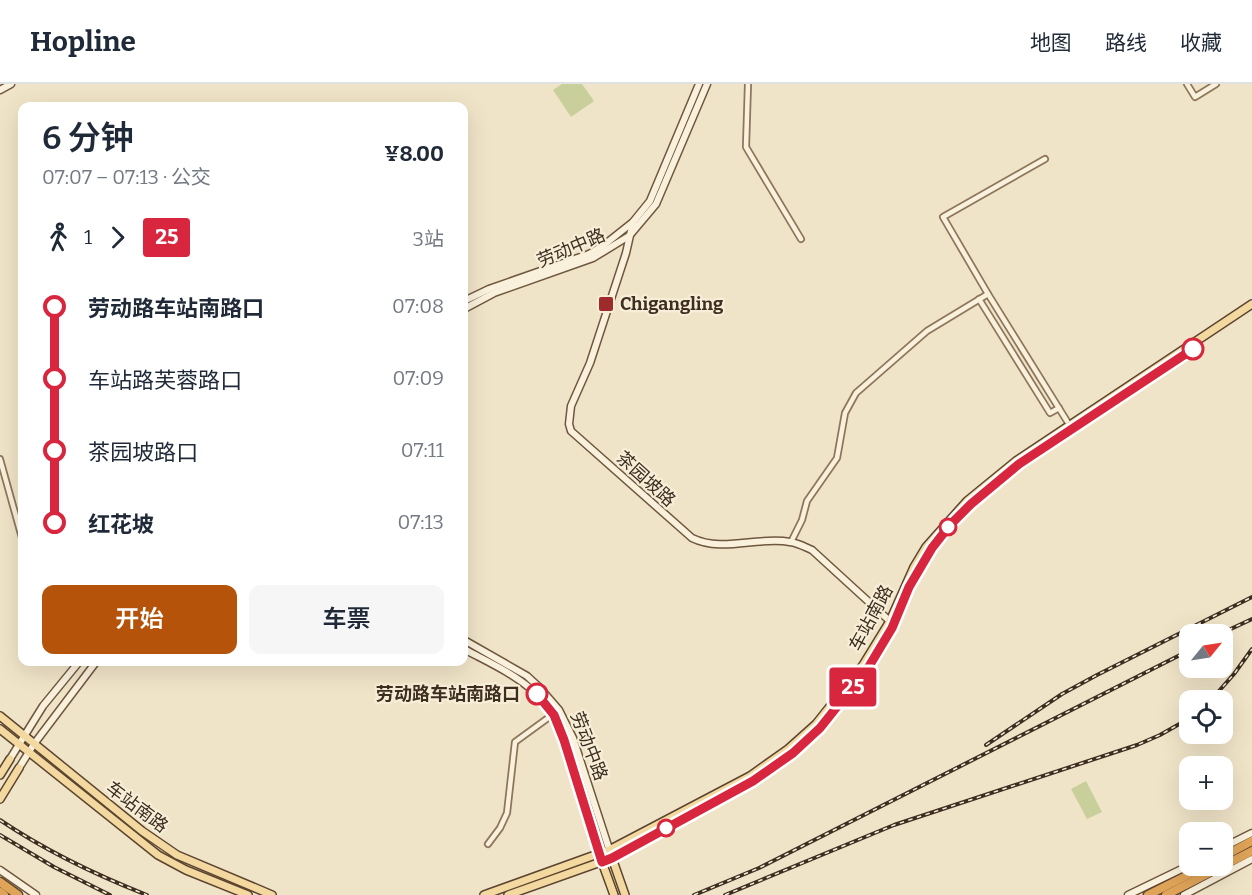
<!DOCTYPE html>
<html lang="zh">
<meta charset="utf-8">
<style>
:root{--surface:#fff;--page:#f6f6f7;--text:#1f2937;--muted:#747a83;--line:#e0e1e3;--accent:#b45309}
body{margin:0;font-family:Bitter,"Noto Sans SC",serif;background:var(--page);color:var(--text);height:100vh;display:flex;flex-direction:column;font-size:22px;white-space:nowrap}
*{box-sizing:border-box;margin:0}
p{font-size:20px;color:var(--muted)}
.icon{flex:none;width:33px;height:33px;fill:none;stroke:currentColor;stroke-width:2;stroke-linecap:round;stroke-linejoin:round}
.map{position:relative;flex:1;overflow:hidden}
.drawer{position:absolute;left:18px;top:18px;width:450px;height:564px;display:flex;flex-direction:column;background:var(--surface);border-radius:12px;box-shadow:0 6px 24px #0002}
.drawer>*{flex:none}
.badge{padding:0 12px;border-radius:4px;font-size:21px;line-height:39px}
.needle{width:39px;rotate:60deg}
.tools{position:absolute;left:1179px;top:540px;display:grid;gap:12px}
.tools a{display:grid;place-items:center;width:54px;height:54px;border-radius:12px;background:var(--surface);box-shadow:0 6px 24px #0002;font-size:30px}
.map>.badge{position:absolute;translate:-50% -50%;box-shadow:0 0 0 3px #fff}
.legs{display:flex;align-items:center;gap:9px;height:66px;padding:0 24px;font-size:20px}
.legs p{margin-inline-start:auto}
.head{display:flex;align-items:center;justify-content:space-between;height:102px;padding:0 24px}
h1{font-size:33px;font-weight:600;line-height:45px}
.cta{display:flex;gap:12px;margin-top:auto;padding:12px 24px}
.cta a{flex:1;height:69px;border-radius:12px;background:var(--accent);color:#fff;font-size:24px;font-weight:600;line-height:69px;text-align:center}
.cta a+a{background:var(--page);color:var(--text)}
ul{padding:0 24px;list-style:none}
li{display:flex;align-items:center;gap:21px;height:72px;font-size:22px}
li i{display:grid;place-items:center;width:9px;height:100%;margin:0 8px;background:currentColor}
li i::after{content:'';width:15px;height:15px;margin:-8px;border:4px solid;border-radius:50%;background:var(--surface)}
li p{margin-inline-start:auto}
li:first-child i{background:linear-gradient(#0000 50%,currentColor 0)}
li:last-child i{background:linear-gradient(currentColor 50%,#0000 0)}
header{display:flex;align-items:center;gap:36px;box-sizing:border-box;height:84px;padding:0 30px;background:var(--surface);border-bottom:2px solid var(--line)}
header strong{font-size:28px}
nav{display:flex;gap:33px;margin-inline-start:auto;font-size:21px}
.map>svg:first-child{display:block}
.green{fill:#c9cf9b}
.lines{fill:none;stroke-linecap:round;stroke-linejoin:round}
.street-casing{stroke:#8d765c;stroke-width:8}
.secondary-casing{stroke:#6f573f;stroke-width:9}
.primary-casing{stroke:#5b4430;stroke-width:10}
.highway-casing{stroke:#5b4430;stroke-width:11}
.street{stroke:#faf1dc;stroke-width:4.5}
.secondary{stroke:#faf1dc;stroke-width:6}
.primary{stroke:#f3d9a0;stroke-width:7}
.highway{stroke:#e0a458;stroke-width:8}
.rail-casing{stroke:#3d2e20;stroke-width:4}
.rail{stroke:#f7eed8;stroke-width:1.5;stroke-dasharray:4.5;stroke-linecap:butt}
.line-1-casing{stroke:#fff;stroke-width:14}
.line-1{stroke:#d7263d;stroke-width:9}
.poi-dot{fill:#9e2a2b;stroke:#f7eed8;stroke-width:2}
.stop-1-dot{fill:#fff;stroke:#d7263d;stroke-width:3}
.labels{text-anchor:middle;dominant-baseline:central;stroke-width:4.5;stroke-linejoin:round;paint-order:stroke}
.street-label{font-size:18px;fill:#3d2e20;stroke:#f7eed8}
.poi-label{font-size:18px;font-weight:bold;fill:#3d2e20;stroke:#f7eed8;text-anchor:start}
.stop-label{font-size:18px;font-weight:bold;fill:#3d2e20;stroke:#f7eed8;text-anchor:end}
</style>
<header>
<strong>Hopline</strong>
<nav><a>地图</a><a>路线</a><a>收藏</a></nav>
</header>
<div class="map">
<svg width="1252" height="811" viewBox="0 0 1252 811">
<rect width="100%" height="100%" fill="#f0e4c8"/>
<g class="green">
<path d="M 562,0 L 582,0 L 594,17 L 571,33 L 553,6 Z"/>
<path d="M 1086,697 L 1102,728 L 1087,735 L 1071,705 Z"/>
</g>
<g class="lines">
<defs>
<g id="street">
<path d="M 748,0 L 746,63 L 801,155"/>
<path d="M 1187,0 L 1195,13 L 1216,0"/>
<path d="M 1045,75 L 943,133 L 988,210 L 1070,342"/>
<path d="M 979,215 L 1050,329 L 1059,324"/>
<path d="M 0,375 L 22,454"/>
<path d="M 791,458 L 802,436 L 807,417 L 837,374 L 845,329 L 856,309 L 927,247 L 988,210"/>
<path d="M 488,760 L 500,744 L 507,729 L 515,658 L 559,626"/>
</g>
<g id="secondary">
<path d="M 0,6 L 11,0"/>
<path d="M 633,138 L 626,169 L 590,279 L 571,322 L 569,340 L 571,347 L 692,454 C 723,469 757,452 790,458 C 798,459 805,463 812,466 L 893,540"/>
<path d="M 464,217 L 489,205 L 589,170 L 604,161 L 633,138 L 650,117 L 699,0"/>
<path d="M 464,225 L 494,209 L 593,174 L 629,152 L 656,120 L 707,0"/>
<path d="M 464,556 L 527,592 L 539,603 L 559,626 L 573,654 L 612,774"/>
<path d="M 464,565 C 486,577 511,588 531,605 C 568,635 588,731 602,778"/>
<path d="M 10,675 L 43,622 L 79,578"/>
<path d="M 19,684 L 34,660 L 96,578"/>
<path d="M 1222,764 L 1252,749"/>
<path d="M 0,786 L 36,811"/>
<path d="M 1128,811 L 1190,781"/>
<path d="M 1184,811 L 1252,775"/>
</g>
<g id="primary">
<path d="M 1087,336 L 1148,296"/>
<path d="M 0,632 L 142,747 L 177,771 L 272,811"/>
<path d="M 0,645 L 158,771 L 186,786 L 248,811"/>
<path d="M 0,691 L 10,675"/>
<path d="M 0,715 L 19,684"/>
<path d="M 612,774 L 625,811"/>
<path d="M 602,778 L 614,811"/>
<path d="M 484,811 L 609,766 L 750,692 L 788,665 L 816,640 L 863,581 L 890,537 L 914,483 L 926,463 L 967,417 L 1016,377 L 1252,220"/>
<path d="M 508,811 L 612,774 L 753,697 L 793,669 L 820,644 L 868,584 L 892,544 L 918,486 L 944,448"/>
</g>
<g id="highway">
<path d="M 1222,773 L 1252,757"/>
<path d="M 0,798 L 18,811"/>
<path d="M 0,808 L 4,811"/>
<path d="M 1148,811 L 1206,782"/>
<path d="M 1166,811 L 1252,767"/>
</g>
</defs>
<use href="#street" class="street-casing"/>
<use href="#secondary" class="secondary-casing"/>
<use href="#primary" class="primary-casing"/>
<use href="#highway" class="highway-casing"/>
<use href="#street" class="street"/>
<use href="#secondary" class="secondary"/>
<use href="#primary" class="primary"/>
<use href="#highway" class="highway"/>
<defs>
<g id="rail">
<path d="M 1220,550 L 1252,535"/>
<path d="M 1211,616 L 1234,590 L 1252,565"/>
<path d="M 986,661 L 1062,610 L 1097,591 L 1252,513"/>
<path d="M 0,736 C 46,767 96,791 147,811"/>
<path d="M 0,751 L 54,783 L 110,811"/>
<path d="M 694,811 L 759,784 L 1190,566"/>
<path d="M 725,811 L 894,741 L 1137,661 L 1160,651 L 1190,634"/>
</g>
</defs>
<use href="#rail" class="rail-casing"/>
<use href="#rail" class="rail"/>
</g>
<g class="lines">
<defs>
<path id="line-1" d="M 537,610 L 554,631 L 564,656 L 602,778 L 612,774 L 753,697 L 793,669 L 820,644 L 868,584 L 892,544 L 909,503 L 932,464 L 950,441 L 971,420 L 1019,380 L 1193,265"/>
</defs>
<use href="#line-1" class="line-1-casing"/>
<use href="#line-1" class="line-1"/>
</g>
<rect class="poi-dot" x="598" y="212" width="16" height="16" rx="3"/>
<g class="stop-1-dot">
<circle cx="1193" cy="265" r="10"/>
<circle cx="948" cy="443" r="8"/>
<circle cx="537" cy="610" r="10"/>
<circle cx="666" cy="744" r="8"/>
</g>
<g class="labels">
<g class="street-label">
<text transform="translate(571 164) rotate(-23)">劳动中路</text>
<text transform="translate(646 395) rotate(42)">茶园坡路</text>
<text transform="translate(871 534) rotate(-62)">车站南路</text>
<text transform="translate(589 662) rotate(69)">劳动中路</text>
<text transform="translate(137 723) rotate(37)">车站南路</text>
</g>
<g class="poi-label">
<text x="620" y="220">Chigangling</text>
</g>
<g class="stop-label">
<text x="520" y="610">劳动路车站南路口</text>
</g>
</g>
</svg>
<div class="tools">
<a><svg class="needle" viewBox="-14 -14 28 28"><path d="M0-13l5 13h-10z" fill="#e53935"/><path d="M0 13l5-13h-10z" fill="#747a83"/></svg></a>
<a><svg class="icon" aria-label="locate" viewBox="0 0 24 24"><circle cx="12" cy="12" r="6"/><path d="M12 2v4M12 18v4M2 12h4M18 12h4"/></svg></a>
<a>+</a>
<a>−</a>
</div>
<b class="badge" style="left:853px;top:603px;background:#d7263d;color:#fff">25</b>
<section class="drawer">
<div class="head"><div><h1>6 分钟</h1><p>07:07 – 07:13 · 公交</p></div><b>¥8.00</b></div>
<div class="legs"><svg class="icon" aria-label="walk" viewBox="0 0 24 24"><circle cx="13" cy="4" r="2"/><path d="M13 8l-2 6 4 7M11 14l-3 7M7 12l3-4h3l4 4"/></svg>1<svg class="icon" aria-label="forward" viewBox="0 0 24 24"><path d="M9 5l7 7-7 7"/></svg><b class="badge" style="background:#d7263d;color:#fff">25</b><p>3站</p></div>
<ul>
<li><i style="color:#d7263d"></i><b>劳动路车站南路口</b><p>07:08</p></li>
<li><i style="color:#d7263d"></i><span>车站路芙蓉路口</span><p>07:09</p></li>
<li><i style="color:#d7263d"></i><span>茶园坡路口</span><p>07:11</p></li>
<li><i style="color:#d7263d"></i><b>红花坡</b><p>07:13</p></li>
</ul>
<div class="cta"><a>开始</a><a>车票</a></div>
</section>
</div>
